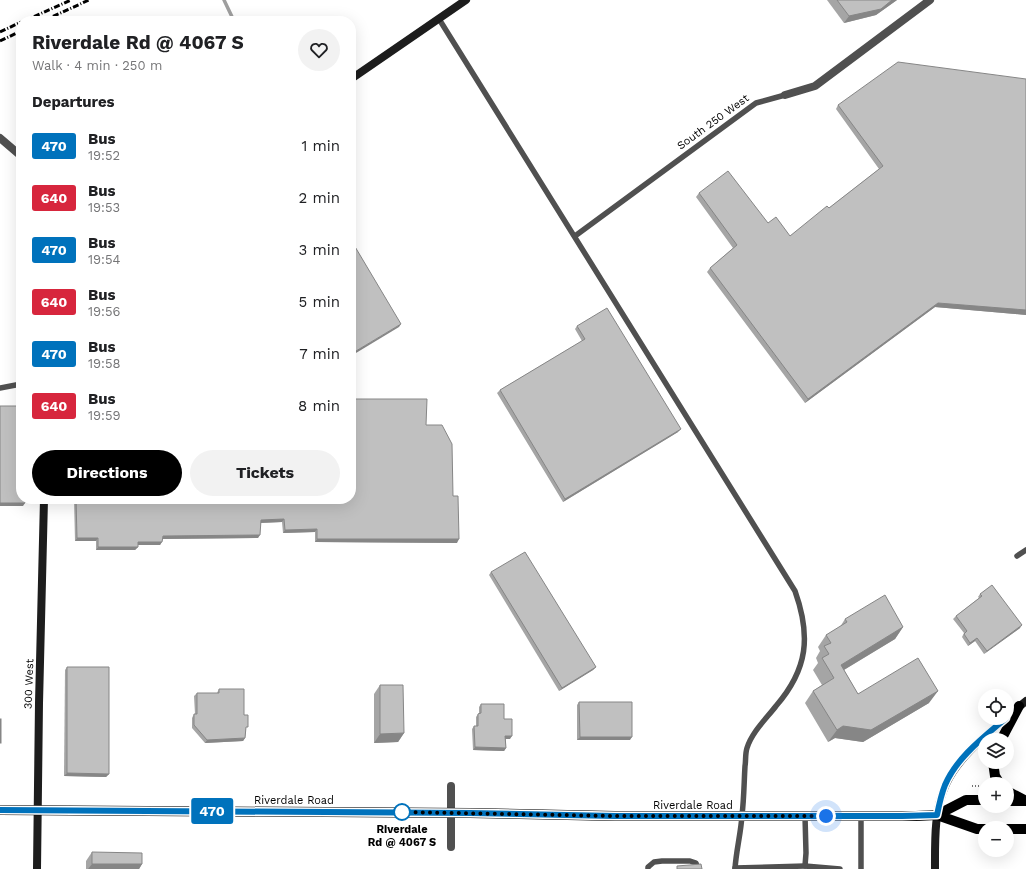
<!DOCTYPE html>
<meta charset="utf-8">
<style>
:root{--surface:#fff;--page:#f2f2f2;--text:#202124;--muted:#757577;--accent:#000}
body{margin:0;font-family:"Work Sans",sans-serif;background:var(--page);color:var(--text);height:100vh;display:flex;flex-direction:column;font-size:15px;white-space:nowrap}
*{box-sizing:border-box;margin:0}
p{font-size:13px;color:var(--muted)}
.icon{flex:none;width:22px;height:22px;fill:none;stroke:currentColor;stroke-width:2;stroke-linecap:round;stroke-linejoin:round}
.map{position:relative;flex:1;overflow:hidden}
.panel{position:absolute;left:16px;top:16px;width:340px;height:488px;display:flex;flex-direction:column;background:var(--surface);border-radius:16px;box-shadow:0 4px 16px #0002}
.panel>*{flex:none}
.badge{padding:0 8px;border-radius:3px;font-size:14px;line-height:26px}
.fabs{position:absolute;left:978px;top:689px;display:grid;gap:8px}
.fabs a{display:grid;place-items:center;width:36px;height:36px;border-radius:50%;background:var(--surface);box-shadow:0 4px 16px #0002;font-size:20px}
.you{position:absolute;width:20px;height:20px;margin:-10px;border:3px solid #fff;border-radius:50%;background:#1a73e8;box-shadow:0 0 0 6px #1a73e833}
.map>.badge{position:absolute;translate:-50% -50%;box-shadow:0 0 0 2px #fff}
h2{padding:0 16px;font-size:15px;line-height:36px}
.round{display:grid;place-items:center;flex:none;width:42px;height:42px;border-radius:21px;background:var(--page)}
.summary{display:flex;align-items:center;justify-content:space-between;height:68px;padding:0 16px}
h1{font-size:19px;font-weight:700;line-height:30px}
.button{display:flex;gap:8px;margin-top:auto;padding:8px 16px}
.button a{flex:1;height:46px;border-radius:24px;background:var(--accent);color:#fff;font-size:16px;font-weight:700;line-height:46px;text-align:center}
.button a+a{background:var(--page);color:var(--text)}
ul{padding:0;list-style:none}
li{display:flex;align-items:center;gap:12px;height:52px;padding:0 16px}
li div{flex:1}
li b{display:block;font-size:15px}
li em{font-style:normal}
li .badge{min-width:44px;font-weight:700;text-align:center}
.map>svg:first-child{display:block}
.lines{fill:none;stroke-linecap:round;stroke-linejoin:round}
.stream{stroke:#9e9e9e;stroke-width:3.5}
.path{stroke:#727272;stroke-width:2;stroke-dasharray:1 2;stroke-linecap:butt}
.lane{stroke:#505050;stroke-width:5.5}
.street{stroke:#505050;stroke-width:8}
.secondary{stroke:#1d1d1d;stroke-width:8}
.primary{stroke:#000;stroke-width:10}
.rail{stroke:#000;stroke-width:3;stroke-dasharray:6 2 1 2;stroke-linecap:butt}
.wall{fill:#a5a5a5}
.shaded-wall{fill:#868686}
.building{fill:#c0c0c0;stroke:#868686}
.line-casing{stroke:#fff;stroke-width:9}
.line{stroke:#0072bc;stroke-width:6}
.walk{stroke:#000;stroke-width:4;stroke-dasharray:0 7.2}
.stop-dot{fill:#fff;stroke:#0072bc;stroke-width:2}
.labels{text-anchor:middle;dominant-baseline:central;stroke-width:3;stroke-linejoin:round;paint-order:stroke}
.street-label{font-size:11px;fill:#000;stroke:#fff}
.stop-label{font-size:11px;font-weight:bold;fill:#000;stroke:#fff}
</style>
<div class="map">
<svg width="1026" height="869" viewBox="0 0 1026 869">
<rect width="100%" height="100%" fill="#fff"/>
<g class="lines">
<path class="stream" d="M 224,0 L 234,21"/>
<path class="path" d="M 972,786 L 985,786"/>
<g class="lane">
<path d="M 439,19 L 795,591 C 811,636 808,669 776,706 C 766,719 752,732 747,748 C 745,754 746,761 745,766 C 744,783 744,799 742,815 C 741,833 736,851 735,869"/>
<path d="M 575,236 L 756,103 L 785,95"/>
<path d="M 0,388 L 21,384"/>
<path d="M 1017,556 L 1026,550"/>
<path d="M 805,816 L 806,853 L 805,866 L 840,869"/>
<path d="M 861,816 L 861,869"/>
<path d="M 735,868 L 805,866"/>
<path d="M 648,869 L 648,867 L 654,862 L 662,861 L 690,861 L 696,863 L 698,869"/>
</g>
<g class="street">
<path d="M 785,95 L 815,86 L 930,0"/>
<path d="M 0,138 L 21,156"/>
<path d="M 451,847 L 451,786"/>
</g>
<g class="secondary">
<path d="M 351,79 L 466,0"/>
<path d="M 1015,710 L 1026,701"/>
<path d="M 37,869 L 39,703 L 44,499"/>
<path d="M 935,869 C 935,841 934,810 946,784 C 959,757 984,737 1006,718"/>
</g>
<g class="primary">
<path d="M 1001,740 L 1019,706"/>
<path d="M 993,762 L 995,776 L 1000,784"/>
<path d="M 1007,791 L 1026,801"/>
<path d="M 1007,801 L 1024,801"/>
<path d="M 0,810 L 470,813 L 615,816 L 916,816 L 937,815 L 977,829 L 985,829"/>
<path d="M 937,815 L 966,800 L 985,800"/>
<path d="M 1007,829 L 1026,829"/>
</g>
<g class="rail">
<path d="M 24,21 L 71,0"/>
<path d="M 43,21 L 89,0"/>
<path d="M 0,32 L 21,22"/>
<path d="M 0,41 L 21,31"/>
</g>
</g>
<g class="wall">
<path d="M 827,0 L 897,0 L 876,15 L 844,23 Z"/>
<path d="M 1026,79 L 1026,315 L 935,307 L 805,403 L 707,272 L 710,268 L 733,248 L 696,197 L 699,193 L 768,223 L 790,236 L 829,208 L 879,169 L 836,109 L 838,105 Z"/>
<path d="M 577,326 L 678,432 L 563,502 L 497,393 L 500,390 L 582,341 L 575,329 Z"/>
<path d="M 426,425 L 453,496 L 457,543 L 315,542 L 315,532 L 283,533 L 282,522 L 261,523 L 258,538 L 163,539 L 160,545 L 138,545 L 138,547 L 135,550 L 96,550 L 96,541 L 75,541 L 74,499 L 351,499 Z"/>
<path d="M 491,572 L 596,667 L 593,670 L 559,691 L 489,575 Z"/>
<path d="M 980,594 L 1020,628 L 984,654 L 975,641 L 968,646 L 962,637 L 964,633 L 953,619 L 956,616 L 979,598 L 978,597 Z"/>
<path d="M 845,619 L 903,627 L 895,639 L 844,670 L 858,694 L 929,703 L 863,742 L 835,738 L 828,742 L 805,703 L 813,691 L 822,685 L 813,670 L 818,663 L 816,658 L 820,651 L 818,647 L 826,635 L 840,627 Z"/>
<path d="M 67,667 L 109,774 L 106,777 L 64,776 L 65,670 Z"/>
<path d="M 380,685 L 404,733 L 398,742 L 374,743 L 374,694 Z"/>
<path d="M 219,689 L 244,715 L 246,730 L 245,738 L 243,741 L 205,743 L 192,728 L 192,718 L 194,714 L 195,714 L 194,696 L 197,693 L 217,693 Z"/>
<path d="M 579,702 L 630,740 L 577,740 L 577,705 Z"/>
<path d="M 481,704 L 504,719 L 510,739 L 506,739 L 506,748 L 504,751 L 473,750 L 472,729 L 474,726 L 476,726 L 476,717 L 478,714 L 479,713 L 479,707 Z"/>
<path d="M 92,852 L 142,864 L 139,869 L 86,869 L 86,861 Z"/>
</g>
<g class="shaded-wall">
<path d="M 892,0 L 897,0 L 876,15 L 844,23 L 849,16 Z"/>
<path d="M 938,303 L 1026,310 L 1026,315 L 935,307 L 805,403 L 808,399 Z"/>
<path d="M 401,324 L 399,327 L 351,356 L 351,354 Z"/>
<path d="M 681,429 L 678,432 L 563,502 L 565,499 Z"/>
<path d="M 0,503 L 25,503 L 23,506 L 0,506 Z"/>
<path d="M 284,519 L 282,522 L 259,523 L 261,520 Z"/>
<path d="M 317,529 L 315,532 L 283,533 L 285,530 Z"/>
<path d="M 260,535 L 258,538 L 161,539 L 163,536 Z"/>
<path d="M 77,538 L 98,538 L 96,541 L 75,541 Z"/>
<path d="M 317,539 L 459,539 L 457,543 L 315,542 Z"/>
<path d="M 138,542 L 162,542 L 160,545 L 136,545 Z"/>
<path d="M 98,547 L 138,547 L 135,550 L 96,550 Z"/>
<path d="M 1022,625 L 1020,628 L 984,654 L 987,651 Z"/>
<path d="M 903,627 L 895,639 L 832,677 L 841,665 Z"/>
<path d="M 977,638 L 975,641 L 968,646 L 970,643 Z"/>
<path d="M 596,667 L 593,670 L 559,691 L 562,688 Z"/>
<path d="M 938,691 L 929,703 L 863,742 L 835,738 L 828,742 L 837,730 L 843,726 Z"/>
<path d="M 404,733 L 398,742 L 374,743 L 380,734 Z"/>
<path d="M 505,736 L 512,736 L 510,739 L 503,739 Z"/>
<path d="M 580,737 L 632,737 L 630,740 L 577,740 Z"/>
<path d="M 245,738 L 243,741 L 205,743 L 207,740 Z"/>
<path d="M 475,747 L 506,748 L 504,751 L 473,750 Z"/>
<path d="M 67,773 L 109,774 L 106,777 L 64,776 Z"/>
<path d="M 92,864 L 142,864 L 139,869 L 88,869 Z"/>
</g>
<g class="building">
<path d="M 837,0 L 892,0 L 881,9 L 849,16 Z"/>
<path d="M 898,62 L 1026,79 L 1026,310 L 938,303 L 808,399 L 710,268 L 737,245 L 699,193 L 728,171 L 768,223 L 776,217 L 790,236 L 827,206 L 829,208 L 883,166 L 838,105 Z"/>
<path d="M 354,245 L 401,324 L 351,354 L 351,247 Z"/>
<path d="M 607,308 L 681,429 L 565,499 L 500,390 L 585,339 L 577,326 Z"/>
<path d="M 351,399 L 427,399 L 426,425 L 442,425 L 452,444 L 453,496 L 458,496 L 459,539 L 317,539 L 317,529 L 285,530 L 284,519 L 261,520 L 260,535 L 163,536 L 162,542 L 138,542 L 138,547 L 98,547 L 98,538 L 77,538 L 76,499 L 351,499 Z"/>
<path d="M 0,406 L 21,406 L 21,499 L 25,499 L 25,503 L 0,503 Z"/>
<path d="M 525,552 L 596,667 L 562,688 L 491,572 Z"/>
<path d="M 992,585 L 1022,625 L 987,651 L 977,638 L 970,643 L 964,634 L 967,631 L 956,616 L 982,596 L 980,594 Z"/>
<path d="M 885,595 L 903,627 L 841,665 L 858,694 L 918,658 L 938,691 L 871,730 L 843,726 L 837,730 L 813,691 L 834,678 L 822,658 L 829,654 L 824,646 L 831,643 L 826,635 L 847,622 L 845,619 Z"/>
<path d="M 67,667 L 109,667 L 109,774 L 67,773 Z"/>
<path d="M 380,685 L 403,685 L 404,733 L 380,734 Z"/>
<path d="M 219,689 L 244,689 L 244,715 L 248,715 L 248,727 L 246,727 L 245,738 L 207,740 L 194,725 L 194,714 L 197,714 L 197,693 L 219,693 Z"/>
<path d="M 579,702 L 632,702 L 632,737 L 580,737 Z"/>
<path d="M 481,704 L 504,704 L 504,719 L 512,719 L 512,736 L 505,736 L 506,748 L 475,747 L 474,726 L 478,726 L 478,714 L 481,713 Z"/>
<rect x="0" y="719" width="1" height="24"/>
<path d="M 92,852 L 142,853 L 142,864 L 92,864 Z"/>
<path d="M 701,864 L 702,869 L 677,869 L 677,866 Z"/>
</g>
<g class="lines">
<defs>
<path id="line" d="M 0,810 L 470,813 L 615,816 L 902,816 L 937,815 C 939,805 941,795 945,785 C 957,757 984,737 1006,718"/>
</defs>
<use href="#line" class="line-casing"/>
<use href="#line" class="line"/>
<path class="walk" d="M 402,812 L 398,812 L 615,816 L 826,816"/>
</g>
<circle class="stop-dot" cx="402" cy="812" r="8"/>
<g class="labels">
<g class="street-label">
<text transform="translate(713 122) rotate(-36)">South 250 West</text>
<text transform="translate(29 684) rotate(-88)">300 West</text>
<text x="294" y="800">Riverdale Road</text>
<text x="693" y="805">Riverdale Road</text>
</g>
<g class="stop-label">
<text x="402" y="829">Riverdale<tspan x="402" dy="13">Rd @ 4067 S</tspan></text>
</g>
</g>
</svg>
<div class="fabs">
<a><svg class="icon" aria-label="locate" viewBox="0 0 24 24"><circle cx="12" cy="12" r="6"/><path d="M12 2v4M12 18v4M2 12h4M18 12h4"/></svg></a>
<a><svg class="icon" aria-label="layers" viewBox="0 0 24 24"><path d="M12 4l9 5-9 5-9-5zM3 14l9 5 9-5"/></svg></a>
<a>+</a>
<a>−</a>
</div>
<div class="you" style="left:826px;top:816px"></div>
<b class="badge" style="left:212px;top:811px;background:#0072bc;color:#fff">470</b>
<section class="panel">
<div class="summary"><div><h1>Riverdale Rd @ 4067 S</h1><p>Walk · 4 min · 250 m</p></div><a class="round"><svg class="icon" aria-label="heart" viewBox="0 0 24 24"><path d="M12 20l-8-8c-3-5 5-10 8-4 3-6 11-1 8 4z"/></svg></a></div>
<h2>Departures</h2>
<ul>
<li><span class="badge" style="background:#0072bc;color:#fff">470</span><div><b>Bus</b><p>19:52</p></div><em>1 min</em></li>
<li><span class="badge" style="background:#d7263d;color:#fff">640</span><div><b>Bus</b><p>19:53</p></div><em>2 min</em></li>
<li><span class="badge" style="background:#0072bc;color:#fff">470</span><div><b>Bus</b><p>19:54</p></div><em>3 min</em></li>
<li><span class="badge" style="background:#d7263d;color:#fff">640</span><div><b>Bus</b><p>19:56</p></div><em>5 min</em></li>
<li><span class="badge" style="background:#0072bc;color:#fff">470</span><div><b>Bus</b><p>19:58</p></div><em>7 min</em></li>
<li><span class="badge" style="background:#d7263d;color:#fff">640</span><div><b>Bus</b><p>19:59</p></div><em>8 min</em></li>
</ul>
<div class="button"><a>Directions</a><a>Tickets</a></div>
</section>
</div>
